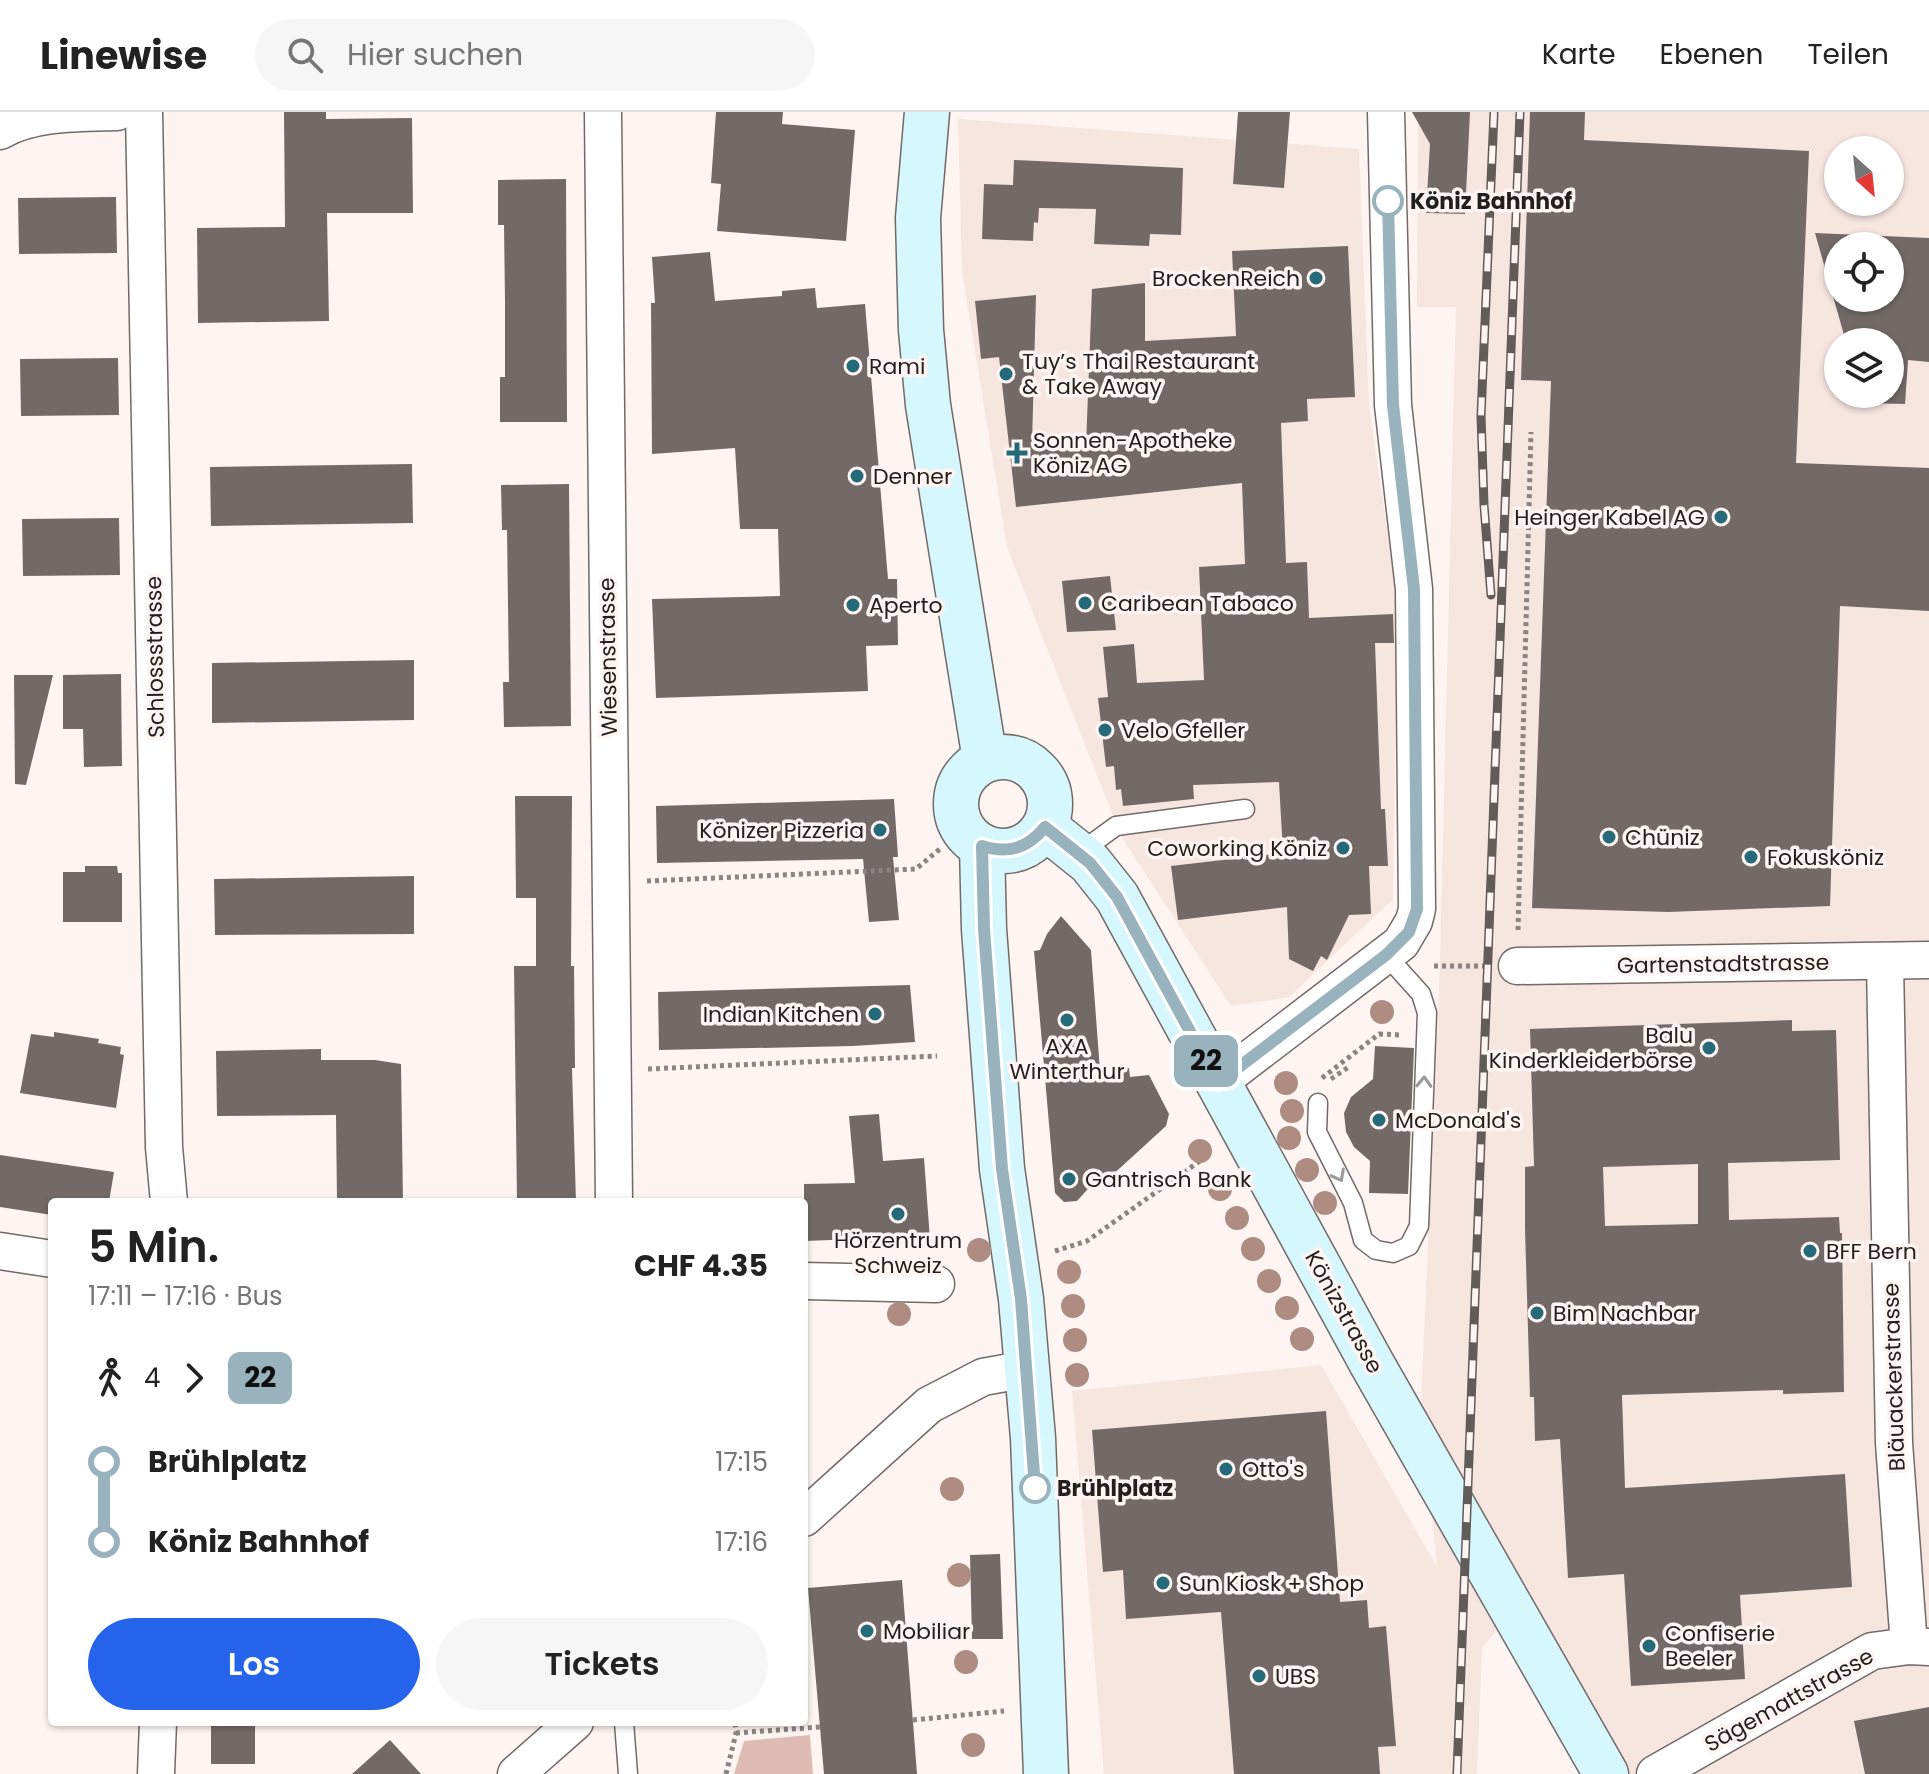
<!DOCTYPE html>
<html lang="de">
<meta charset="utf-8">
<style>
:root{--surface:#fff;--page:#f6f6f6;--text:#222;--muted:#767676;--line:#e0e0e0;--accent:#2563eb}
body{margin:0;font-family:Poppins,sans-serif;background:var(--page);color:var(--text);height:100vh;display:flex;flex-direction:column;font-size:30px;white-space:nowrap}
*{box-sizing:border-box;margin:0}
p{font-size:26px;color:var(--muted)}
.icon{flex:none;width:44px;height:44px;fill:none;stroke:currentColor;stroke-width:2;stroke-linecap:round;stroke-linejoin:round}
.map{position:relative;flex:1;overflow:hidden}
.side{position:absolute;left:48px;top:1086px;width:760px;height:528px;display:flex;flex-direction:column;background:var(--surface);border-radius:8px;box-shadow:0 2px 6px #0004}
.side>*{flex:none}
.badge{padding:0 16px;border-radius:12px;font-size:28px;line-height:52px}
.needle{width:52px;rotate:153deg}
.controls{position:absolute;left:1824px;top:24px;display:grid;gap:16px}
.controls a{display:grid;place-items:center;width:80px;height:80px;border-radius:50%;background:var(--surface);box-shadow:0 2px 6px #0004;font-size:40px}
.map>.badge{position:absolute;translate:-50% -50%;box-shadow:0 0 0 4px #fff}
.legs{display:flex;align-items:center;gap:12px;height:88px;padding:0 40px;font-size:26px}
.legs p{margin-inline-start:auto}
.overview{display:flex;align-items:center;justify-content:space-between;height:136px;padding:0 40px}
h1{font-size:44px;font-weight:600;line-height:60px}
.cta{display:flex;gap:16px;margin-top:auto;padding:16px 40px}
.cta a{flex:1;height:92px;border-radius:48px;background:var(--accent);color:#fff;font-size:32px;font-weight:600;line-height:92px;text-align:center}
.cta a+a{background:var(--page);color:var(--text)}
ul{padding:0 40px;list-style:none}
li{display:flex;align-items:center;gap:28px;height:80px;font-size:30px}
li i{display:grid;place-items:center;width:12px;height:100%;margin:0 10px;background:currentColor}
li i::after{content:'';width:20px;height:20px;margin:-10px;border:6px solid;border-radius:50%;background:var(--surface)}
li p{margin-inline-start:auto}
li:first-child i{background:linear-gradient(#0000 50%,currentColor 0)}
li:last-child i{background:linear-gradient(currentColor 50%,#0000 0)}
header{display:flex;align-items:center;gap:48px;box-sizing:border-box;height:112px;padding:0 40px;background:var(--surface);border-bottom:2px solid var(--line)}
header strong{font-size:38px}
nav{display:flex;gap:44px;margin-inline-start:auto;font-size:28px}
.search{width:560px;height:72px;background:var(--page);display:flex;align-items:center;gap:20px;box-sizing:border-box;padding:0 28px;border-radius:44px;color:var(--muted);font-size:30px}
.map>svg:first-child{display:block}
.built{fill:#f7e5e0;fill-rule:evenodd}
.green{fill:#debcb4}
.building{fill:#736a68;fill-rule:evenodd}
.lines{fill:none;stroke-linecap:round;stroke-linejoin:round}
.lane-casing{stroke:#736a68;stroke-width:21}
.street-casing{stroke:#736a68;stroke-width:39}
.secondary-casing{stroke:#736a68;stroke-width:47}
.path{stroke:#8a8482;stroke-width:5;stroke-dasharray:4 4;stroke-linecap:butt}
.lane{stroke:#fff;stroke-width:18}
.street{stroke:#fff;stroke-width:36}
.secondary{stroke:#d6f7fe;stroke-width:44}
.rail-casing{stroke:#615c5a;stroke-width:9}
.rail{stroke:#fef4f1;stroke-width:6;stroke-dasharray:18;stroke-linecap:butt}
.tree{fill:#ae8c82}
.oneway{stroke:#9c9a9a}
.line-1-casing{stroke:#fff;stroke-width:18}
.line-1{stroke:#99b3be;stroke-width:12}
.stop-1-dot{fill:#fff;stroke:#99b3be;stroke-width:4}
.poi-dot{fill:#246a79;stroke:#fef4f1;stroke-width:3}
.labels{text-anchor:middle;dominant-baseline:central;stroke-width:7;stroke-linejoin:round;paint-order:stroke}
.stop-label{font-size:22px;font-weight:bold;fill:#231f1e;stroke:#fef4f1;text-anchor:start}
.poi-label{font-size:22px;fill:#231f1e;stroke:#fef4f1;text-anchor:start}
.street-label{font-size:22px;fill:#231f1e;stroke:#fef4f1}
</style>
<header>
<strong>Linewise</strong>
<div class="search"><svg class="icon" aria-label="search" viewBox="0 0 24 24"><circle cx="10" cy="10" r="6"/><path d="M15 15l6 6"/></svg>Hier suchen</div>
<nav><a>Karte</a><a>Ebenen</a><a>Teilen</a></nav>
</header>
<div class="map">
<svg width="1929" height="1662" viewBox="0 0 1929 1662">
<rect width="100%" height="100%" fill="#fef4f1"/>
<g class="built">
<path d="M 1418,0 L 1929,0 L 1929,1662 L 1606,1662 L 1513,1499 L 1482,1536 L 1477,1662 L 1104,1662 L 1072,1279 L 1321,1253 L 1437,1455 L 1421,1290 L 1439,887 L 1456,195 L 1417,195 ZM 1838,38 L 1890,38 L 1890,90 L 1838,90 ZM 1838,134 L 1890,134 L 1890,186 L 1838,186 ZM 1838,230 L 1890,230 L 1890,282 L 1838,282 Z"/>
<path d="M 958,7 L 1359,37 L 1369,294 L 1397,487 L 1393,787 L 1289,885 L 1231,894 L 1121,724 L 1007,435 L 962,159 Z"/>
</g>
<path class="green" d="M 810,1623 L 813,1662 L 734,1662 L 744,1629 Z"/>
<g class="building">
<path d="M 284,0 L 326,0 L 326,7 L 412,6 L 413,101 L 327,101 L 329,209 L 198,211 L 197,116 L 285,115 Z"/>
<path d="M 716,0 L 783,0 L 782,12 L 855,18 L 846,129 L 717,119 L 721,72 L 711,71 Z"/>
<path d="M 1238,0 L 1290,0 L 1284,76 L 1233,72 Z"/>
<path d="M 1412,0 L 1470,0 L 1465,102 L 1426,101 L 1430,32 Z"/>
<path d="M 1530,0 L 1585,0 L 1584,28 L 1809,39 L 1796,351 L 1929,356 L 1929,499 L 1840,494 L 1830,794 L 1668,800 L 1532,796 L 1551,269 L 1521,268 Z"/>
<path d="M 1014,48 L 1183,56 L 1181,123 L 1150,122 L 1149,134 L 1094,132 L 1096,97 L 1039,96 L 1038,111 L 1034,110 L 1033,129 L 982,127 L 984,72 L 1013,73 Z"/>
<path d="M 566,67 L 567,310 L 500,310 L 500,265 L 505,265 L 505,189 L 504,113 L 498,113 L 498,68 Z"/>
<path d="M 116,85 L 117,141 L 19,142 L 18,86 Z"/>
<path d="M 1815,121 L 1929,126 L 1929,250 L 1908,248 L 1905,292 L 1863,291 L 1860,282 L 1890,282 L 1890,230 L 1846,230 ZM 1838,134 L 1890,134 L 1890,186 L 1838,186 Z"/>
<path d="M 1348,134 L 1355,285 L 1307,287 L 1308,309 L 1281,311 L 1286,451 L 1307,450 L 1309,506 L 1393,502 L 1394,531 L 1375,531 L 1381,697 L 1385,697 L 1388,754 L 1369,754 L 1371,802 L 1349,803 L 1327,848 L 1321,844 L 1313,859 L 1289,847 L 1287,795 L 1178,808 L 1171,754 L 1283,741 L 1279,670 L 1193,673 L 1194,687 L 1123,694 L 1121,677 L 1116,678 L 1114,654 L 1106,655 L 1098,586 L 1108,585 L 1103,535 L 1134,532 L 1137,571 L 1204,568 L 1199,455 L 1245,452 L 1242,371 L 1016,395 L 999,245 L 981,247 L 975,189 L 1036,183 L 1032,332 L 1086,334 L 1092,177 L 1145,171 L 1145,229 L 1236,224 L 1232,139 Z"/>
<path d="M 710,140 L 715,189 L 782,184 L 782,179 L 815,176 L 817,196 L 865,192 L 888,467 L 897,467 L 898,533 L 866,534 L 868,579 L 656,586 L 652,487 L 780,484 L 778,417 L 740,417 L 735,336 L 652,342 L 651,191 L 655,191 L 652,145 Z"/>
<path d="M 118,246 L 119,303 L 21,304 L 20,247 Z"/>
<path d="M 412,352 L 413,411 L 211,414 L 210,355 Z"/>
<path d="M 569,372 L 571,614 L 504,615 L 503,570 L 509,570 L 507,418 L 502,418 L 501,373 Z"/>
<path d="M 119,406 L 120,463 L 23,464 L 22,407 Z"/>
<path d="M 1110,464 L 1116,518 L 1067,520 L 1062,469 Z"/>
<path d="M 414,548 L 414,608 L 212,611 L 212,551 Z"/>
<path d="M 121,562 L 122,654 L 84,655 L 83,617 L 63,617 L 63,563 Z"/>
<path d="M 14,563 L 53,563 L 26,673 L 15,672 Z"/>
<path d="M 515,684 L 572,684 L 571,854 L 574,854 L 575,956 L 572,956 L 576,1090 L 517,1090 L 514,854 L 536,854 L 536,786 L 516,786 Z"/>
<path d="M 894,687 L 898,745 L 893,745 L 899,808 L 869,810 L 863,747 L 657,751 L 656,694 Z"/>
<path d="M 85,754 L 117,754 L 118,761 L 122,761 L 122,810 L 63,810 L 63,760 L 85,760 Z"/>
<path d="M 414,764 L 414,822 L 215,823 L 214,767 Z"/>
<path d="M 1061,804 L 1091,838 L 1100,959 L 1129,956 L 1130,965 L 1149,963 L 1169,1002 L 1166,1014 L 1108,1067 L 1095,1069 L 1077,1089 L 1064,1090 L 1055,1081 L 1034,839 L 1040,838 L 1047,822 Z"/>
<path d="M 910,873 L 915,930 L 853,934 L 659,938 L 658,880 Z"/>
<path d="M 1792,908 L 1792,919 L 1836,918 L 1840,1048 L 1728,1051 L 1729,1108 L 1839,1105 L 1840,1121 L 1842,1121 L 1844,1280 L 1783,1282 L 1783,1278 L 1622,1283 L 1625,1376 L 1845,1362 L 1852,1475 L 1740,1483 L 1745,1567 L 1631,1574 L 1624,1462 L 1568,1466 L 1560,1327 L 1535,1329 L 1534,1285 L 1530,1285 L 1525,1117 L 1525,1055 L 1534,1054 L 1530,917 ZM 1698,1052 L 1698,1112 L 1605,1114 L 1603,1055 Z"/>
<path d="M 54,920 L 99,927 L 98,931 L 121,935 L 120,942 L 124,943 L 116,996 L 20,981 L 31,922 L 54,925 Z"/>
<path d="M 1375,934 L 1414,936 L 1408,1082 L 1369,1081 L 1370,1049 L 1354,1035 L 1346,1020 L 1344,1001 L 1351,985 L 1373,967 Z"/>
<path d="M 321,937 L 321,948 L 375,948 L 401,952 L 403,1090 L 337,1090 L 336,1003 L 217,1004 L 216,939 Z"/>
<path d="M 879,1002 L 883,1049 L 924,1046 L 930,1128 L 859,1135 L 859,1127 L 804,1129 L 804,1072 L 855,1071 L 849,1004 Z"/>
<path d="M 0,1043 L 114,1060 L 109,1090 L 52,1090 L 52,1103 L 0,1095 Z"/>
<path d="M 1326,1299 L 1340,1490 L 1367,1488 L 1369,1516 L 1386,1514 L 1396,1634 L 1378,1635 L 1380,1662 L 1234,1662 L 1221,1500 L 1126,1507 L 1123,1458 L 1103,1460 L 1092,1318 Z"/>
<path d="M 1000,1442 L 1003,1527 L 972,1527 L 970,1443 Z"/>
<path d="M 902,1468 L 917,1662 L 824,1662 L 808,1476 Z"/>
<path d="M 1929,1595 L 1929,1662 L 1865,1662 L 1854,1609 Z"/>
<rect x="211" y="1610" width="44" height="42"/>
<path d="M 390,1628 L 421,1662 L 352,1662 Z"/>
</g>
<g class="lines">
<defs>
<g id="lane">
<path d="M 1079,741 L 1116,714 L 1245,697"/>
<path d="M 1318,991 L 1317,1020 L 1353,1091 L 1363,1128 L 1376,1138 L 1393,1141 L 1409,1134 L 1419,1114 L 1427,901 L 1421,882 L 1386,843"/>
<path d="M 624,1610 L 628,1662"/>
</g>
<g id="street">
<path d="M 144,0 L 164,1035 L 169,1090"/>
<path d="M 603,0 L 614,1090"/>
<path d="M 0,19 C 32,0 78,1 117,0"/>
<path d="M 1885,851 L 1894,1331 L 1909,1534"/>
<path d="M 1517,854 L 1929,848"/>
<path d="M 1218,971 L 1401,831 L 1414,809 L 1417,797 L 1414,477 L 1393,293 L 1386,0"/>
<path d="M 0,1139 L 52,1147"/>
<path d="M 804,1169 L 936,1172"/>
<path d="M 804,1406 L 929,1293 L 983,1265 L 1027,1257"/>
<path d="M 156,1662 L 158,1610"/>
<path d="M 516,1662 L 575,1610"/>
<path d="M 1655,1662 L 1872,1539 L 1909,1534 L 1929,1535"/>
</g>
<g id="secondary">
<path d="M 927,0 L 918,106 L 921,218 L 928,293 L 985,648"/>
<circle cx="1003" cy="692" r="47"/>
<path d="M 1045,715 L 1090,751 L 1117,785 L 1372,1252 L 1606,1662"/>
<path d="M 982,734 L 984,817 L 1002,1057 L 1021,1187 L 1033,1326 L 1046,1662"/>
</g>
</defs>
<use href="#lane" class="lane-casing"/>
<use href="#street" class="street-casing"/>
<use href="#secondary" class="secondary-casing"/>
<g class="path">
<path d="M 647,769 L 916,757 L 941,736"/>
<path d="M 1518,818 L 1531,320"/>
<path d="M 1434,854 L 1484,854"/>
<path d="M 648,957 L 937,944"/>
<path d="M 1322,966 L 1379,922 L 1401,923"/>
<path d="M 1331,967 L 1350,954"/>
<path d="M 1055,1139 L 1087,1129 L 1207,1044 L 1208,1038"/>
<path d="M 913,1608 L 1004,1599"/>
<path d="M 736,1621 L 820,1615"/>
<path d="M 726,1662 L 736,1621 L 735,1610"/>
</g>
<use href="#lane" class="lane"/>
<use href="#street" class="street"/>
<use href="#secondary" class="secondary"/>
<defs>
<g id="rail">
<path d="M 1491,483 L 1484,393 L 1481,304 L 1494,0"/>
<path d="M 1457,1662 L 1520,0"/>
</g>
</defs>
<use href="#rail" class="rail-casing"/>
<use href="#rail" class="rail"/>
</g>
<g class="tree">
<circle cx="1382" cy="900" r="12"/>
<circle cx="1286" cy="971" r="12"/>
<circle cx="1292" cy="999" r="12"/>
<circle cx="1289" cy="1026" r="12"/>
<circle cx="1200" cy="1039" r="12"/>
<circle cx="1307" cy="1058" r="12"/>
<circle cx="1220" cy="1077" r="12"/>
<circle cx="1325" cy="1091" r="12"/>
<circle cx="1237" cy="1106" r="12"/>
<circle cx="1253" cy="1137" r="12"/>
<circle cx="979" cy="1138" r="12"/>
<circle cx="1069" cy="1160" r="12"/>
<circle cx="1269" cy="1169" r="12"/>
<circle cx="1073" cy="1194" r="12"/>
<circle cx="1287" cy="1196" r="12"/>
<circle cx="899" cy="1202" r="12"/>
<circle cx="1302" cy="1227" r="12"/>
<circle cx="1075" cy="1228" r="12"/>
<circle cx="1077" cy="1263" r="12"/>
<circle cx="952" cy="1377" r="12"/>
<circle cx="959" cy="1463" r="12"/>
<circle cx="966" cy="1550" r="12"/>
<circle cx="973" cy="1633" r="12"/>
</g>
<defs><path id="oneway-chevron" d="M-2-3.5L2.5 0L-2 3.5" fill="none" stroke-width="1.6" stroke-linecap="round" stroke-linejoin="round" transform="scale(2)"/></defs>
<g class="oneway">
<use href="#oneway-chevron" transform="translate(1424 970) rotate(-88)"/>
<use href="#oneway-chevron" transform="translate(1339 1064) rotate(62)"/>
</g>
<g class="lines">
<defs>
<path id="line-1" d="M 1035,1376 L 1021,1187 L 1002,1057 L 984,817 L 982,734 C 1008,742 1027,737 1045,715 L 1090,751 L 1117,785 L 1218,971 L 1386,843 L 1409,820 L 1417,797 L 1414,477 L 1393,293 L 1388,89"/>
</defs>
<use href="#line-1" class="line-1-casing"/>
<use href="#line-1" class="line-1"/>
</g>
<g class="stop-1-dot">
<circle cx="1388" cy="89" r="14"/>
<circle cx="1035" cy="1376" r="14"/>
</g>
<g class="poi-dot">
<circle cx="1316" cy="166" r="8"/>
<circle cx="853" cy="254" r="8"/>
<circle cx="1006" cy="262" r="8"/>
<path d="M1013 329h8v8h8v8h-8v8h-8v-8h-8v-8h8z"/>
<circle cx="857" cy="364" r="8"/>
<circle cx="1721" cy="405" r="8"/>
<circle cx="1085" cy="491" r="8"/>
<circle cx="853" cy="493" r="8"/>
<circle cx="1105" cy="618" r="8"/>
<circle cx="880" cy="718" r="8"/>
<circle cx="1609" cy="725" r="8"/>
<circle cx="1343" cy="736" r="8"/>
<circle cx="1751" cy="745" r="8"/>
<circle cx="875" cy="902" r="8"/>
<circle cx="1067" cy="908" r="8"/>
<circle cx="1709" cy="936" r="8"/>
<circle cx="1379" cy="1008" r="8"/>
<circle cx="1069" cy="1067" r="8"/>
<circle cx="898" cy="1102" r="8"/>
<circle cx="1810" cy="1139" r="8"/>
<circle cx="1537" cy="1201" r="8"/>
<circle cx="1226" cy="1357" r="8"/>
<circle cx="1163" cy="1471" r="8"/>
<circle cx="867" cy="1519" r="8"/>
<circle cx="1649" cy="1534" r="8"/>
<circle cx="1259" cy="1564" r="8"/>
</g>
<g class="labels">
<g class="stop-label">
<text x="1410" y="89">Köniz Bahnhof</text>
<text x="1057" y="1376">Brühlplatz</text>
</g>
<g class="poi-label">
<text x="1300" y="166" text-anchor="end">BrockenReich</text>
<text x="1022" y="249">Tuy’s Thai Restaurant<tspan x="1022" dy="25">&amp; Take Away</tspan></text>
<text x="869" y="254">Rami</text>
<text x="1033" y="328">Sonnen-Apotheke<tspan x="1033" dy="25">Köniz AG</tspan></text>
<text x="873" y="364">Denner</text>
<text x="1705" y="405" text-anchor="end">Heinger Kabel AG</text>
<text x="1101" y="491">Caribean Tabaco</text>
<text x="869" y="493">Aperto</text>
<text x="1121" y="618">Velo Gfeller</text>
<text x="864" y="718" text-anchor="end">Könizer Pizzeria</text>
<text x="1625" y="725">Chüniz</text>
<text x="1327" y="736" text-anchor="end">Coworking Köniz</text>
<text x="1767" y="745">Fokusköniz</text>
<text x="859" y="902" text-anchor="end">Indian Kitchen</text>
<text x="1693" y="923" text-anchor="end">Balu<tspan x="1693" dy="25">Kinderkleiderbörse</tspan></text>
<text x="1067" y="934" text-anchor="middle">AXA<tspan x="1067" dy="25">Winterthur</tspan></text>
<text x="1395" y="1008">McDonald's</text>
<text x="1085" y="1067">Gantrisch Bank</text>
<text x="898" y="1128" text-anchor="middle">Hörzentrum<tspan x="898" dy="25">Schweiz</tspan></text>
<text x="1826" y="1139">BFF Bern</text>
<text x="1553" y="1201">Bim Nachbar</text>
<text x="1242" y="1357">Otto's</text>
<text x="1179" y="1471">Sun Kiosk + Shop</text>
<text x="883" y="1519">Mobiliar</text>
<text x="1665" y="1521">Confiserie<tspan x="1665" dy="25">Beeler</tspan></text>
<text x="1275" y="1564">UBS</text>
</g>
<g class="street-label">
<text transform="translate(155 545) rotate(-91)">Schlossstrasse</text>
<text transform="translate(608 545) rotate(-91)">Wiesenstrasse</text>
<text transform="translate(1723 852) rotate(-1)">Gartenstadtstrasse</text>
<text transform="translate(1344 1200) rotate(61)">Könizstrasse</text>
<text transform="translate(1894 1265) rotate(-92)">Bläuackerstrasse</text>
<text transform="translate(1789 1588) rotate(-29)">Sägemattstrasse</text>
</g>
</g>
</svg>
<div class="controls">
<a><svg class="needle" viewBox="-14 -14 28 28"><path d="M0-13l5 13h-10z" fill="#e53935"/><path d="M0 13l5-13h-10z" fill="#767676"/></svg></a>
<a><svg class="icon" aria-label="locate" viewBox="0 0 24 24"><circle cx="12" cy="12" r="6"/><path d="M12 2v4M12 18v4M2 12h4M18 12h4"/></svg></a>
<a><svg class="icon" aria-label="layers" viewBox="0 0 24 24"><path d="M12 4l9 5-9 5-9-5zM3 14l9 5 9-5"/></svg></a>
</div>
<b class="badge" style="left:1206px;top:949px;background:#99b3be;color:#111">22</b>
<section class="side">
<div class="overview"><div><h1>5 Min.</h1><p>17:11 – 17:16 · Bus</p></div><b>CHF 4.35</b></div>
<div class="legs"><svg class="icon" aria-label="walk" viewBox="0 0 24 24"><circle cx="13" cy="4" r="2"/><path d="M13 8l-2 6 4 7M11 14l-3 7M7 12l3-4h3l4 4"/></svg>4<svg class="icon" aria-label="forward" viewBox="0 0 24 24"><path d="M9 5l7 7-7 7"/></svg><b class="badge" style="background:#99b3be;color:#111">22</b></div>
<ul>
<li><i style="color:#99b3be"></i><b>Brühlplatz</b><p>17:15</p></li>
<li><i style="color:#99b3be"></i><b>Köniz Bahnhof</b><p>17:16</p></li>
</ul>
<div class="cta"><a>Los</a><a>Tickets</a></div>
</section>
</div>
